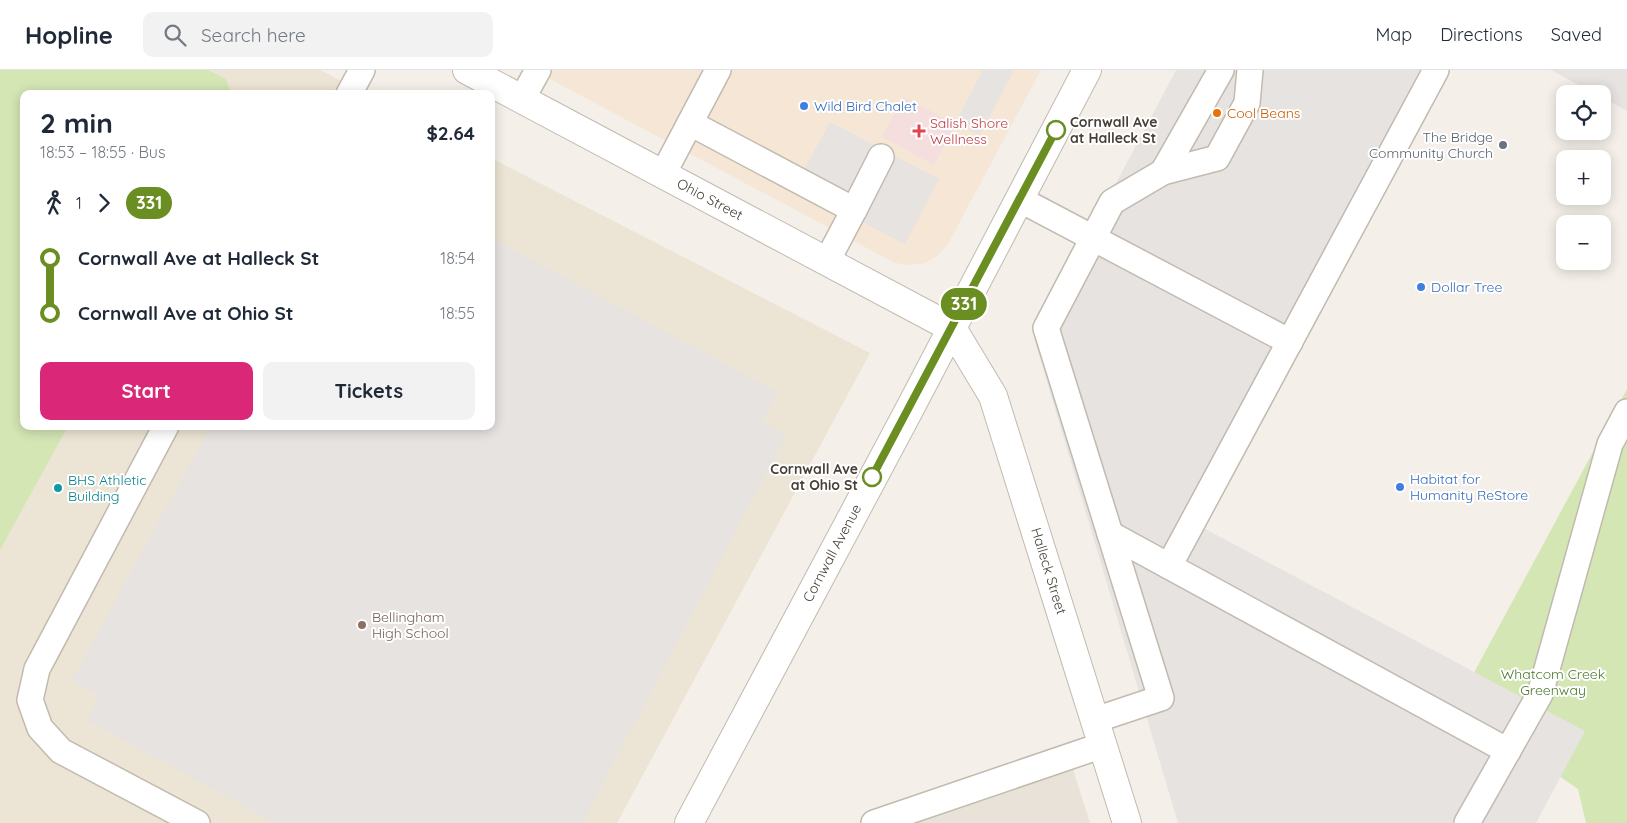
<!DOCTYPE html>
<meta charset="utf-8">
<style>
:root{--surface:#fff;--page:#f2f2f3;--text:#1f2937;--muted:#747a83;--line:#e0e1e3;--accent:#db2777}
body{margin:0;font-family:Quicksand,sans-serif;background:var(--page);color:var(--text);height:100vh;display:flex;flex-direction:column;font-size:19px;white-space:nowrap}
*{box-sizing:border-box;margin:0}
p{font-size:16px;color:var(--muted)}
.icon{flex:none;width:28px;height:28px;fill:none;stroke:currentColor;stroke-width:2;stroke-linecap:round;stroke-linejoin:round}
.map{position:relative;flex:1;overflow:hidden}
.sheet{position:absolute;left:20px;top:20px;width:475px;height:340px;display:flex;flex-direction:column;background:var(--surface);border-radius:10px;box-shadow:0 2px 12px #0003}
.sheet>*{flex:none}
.badge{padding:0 10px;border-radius:16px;font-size:18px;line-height:32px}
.fabs{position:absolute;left:1556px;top:15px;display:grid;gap:10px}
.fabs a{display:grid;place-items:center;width:55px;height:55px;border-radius:10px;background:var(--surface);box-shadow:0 2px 12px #0003;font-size:25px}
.map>.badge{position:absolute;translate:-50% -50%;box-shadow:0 0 0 2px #fff}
.legs{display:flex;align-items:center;gap:8px;height:55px;padding:0 20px;font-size:16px}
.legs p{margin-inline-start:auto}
.headline{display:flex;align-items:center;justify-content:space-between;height:85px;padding:0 20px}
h1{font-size:28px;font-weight:700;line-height:38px}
.action{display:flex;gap:10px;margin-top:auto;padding:10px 20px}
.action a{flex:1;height:58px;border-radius:10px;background:var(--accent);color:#fff;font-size:20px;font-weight:700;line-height:58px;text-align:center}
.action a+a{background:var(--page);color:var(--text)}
ul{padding:0 20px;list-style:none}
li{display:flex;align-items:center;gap:18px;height:55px;font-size:19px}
li i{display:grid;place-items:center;width:8px;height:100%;margin:0 6px;background:currentColor}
li i::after{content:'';width:12px;height:12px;margin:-6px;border:4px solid;border-radius:50%;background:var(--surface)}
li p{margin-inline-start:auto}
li:first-child i{background:linear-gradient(#0000 50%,currentColor 0)}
li:last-child i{background:linear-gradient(currentColor 50%,#0000 0)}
header{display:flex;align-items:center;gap:30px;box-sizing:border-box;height:70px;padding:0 25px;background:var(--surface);border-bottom:1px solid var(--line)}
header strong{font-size:24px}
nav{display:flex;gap:28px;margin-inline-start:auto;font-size:18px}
.search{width:350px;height:45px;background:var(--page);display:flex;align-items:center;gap:12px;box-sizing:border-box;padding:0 18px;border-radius:10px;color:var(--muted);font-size:19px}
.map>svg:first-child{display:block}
.residential{fill:#e8e2d8}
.commercial{fill:#f5e6d6}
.education{fill:#ece4d4}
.medical{fill:#f4dfde}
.green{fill:#d3e6b4}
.parking{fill:#e6e3e1}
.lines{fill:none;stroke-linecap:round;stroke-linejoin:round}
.service-casing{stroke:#c2baaf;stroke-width:28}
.minor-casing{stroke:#c2baaf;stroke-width:30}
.tertiary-casing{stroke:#c2baaf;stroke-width:30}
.service{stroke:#fff;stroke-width:25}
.minor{stroke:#fff;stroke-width:28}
.tertiary{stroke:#fff;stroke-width:28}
.line-1-casing{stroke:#fff;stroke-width:11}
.line-1{stroke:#6b8e23;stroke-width:8}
.shop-dot{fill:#3f7fe0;stroke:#fff;stroke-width:2}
.food-dot{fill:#e8710a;stroke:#fff;stroke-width:2}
.stop-1-dot{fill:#fff;stroke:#6b8e23;stroke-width:2.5}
.health-dot{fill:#e0444e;stroke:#fff;stroke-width:2}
.worship-dot{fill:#6b7280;stroke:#fff;stroke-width:2}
.culture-dot{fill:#0f9aa8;stroke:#fff;stroke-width:2}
.education-dot{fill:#8d6e63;stroke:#fff;stroke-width:2}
.labels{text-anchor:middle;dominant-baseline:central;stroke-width:4;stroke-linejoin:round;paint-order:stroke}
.shop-label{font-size:14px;fill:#366cbe;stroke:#fff;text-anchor:start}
.food-label{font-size:14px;fill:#c56008;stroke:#fff;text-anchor:start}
.stop-label{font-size:14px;font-weight:bold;fill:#474038;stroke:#fff;text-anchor:start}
.health-label{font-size:14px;fill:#be3a42;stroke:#fff;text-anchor:start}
.worship-label{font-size:14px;fill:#5b616d;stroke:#fff;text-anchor:end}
.street-label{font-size:14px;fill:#474038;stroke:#fff}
.culture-label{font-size:14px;fill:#0d838f;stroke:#fff;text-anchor:start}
.education-label{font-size:14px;fill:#785e54;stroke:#fff;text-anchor:start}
.park-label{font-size:14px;fill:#4d772d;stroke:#fff}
</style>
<header>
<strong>Hopline</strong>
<div class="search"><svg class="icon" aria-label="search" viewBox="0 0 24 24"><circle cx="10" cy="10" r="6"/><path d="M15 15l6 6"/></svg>Search here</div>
<nav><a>Map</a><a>Directions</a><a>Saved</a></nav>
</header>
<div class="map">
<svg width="1627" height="753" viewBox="0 0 1627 753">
<rect width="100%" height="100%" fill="#f4f0e9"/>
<path class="residential" d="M 1073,699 L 1090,753 L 911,753 Z"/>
<path class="commercial" d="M 533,0 L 1041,0 L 948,174 L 938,185 L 926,193 L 910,195 L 895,193 Z"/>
<path class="education" d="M 0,0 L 320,0 L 367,24 L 24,24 L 24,356 L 491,356 L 491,88 L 870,283 L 617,753 L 0,753 Z"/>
<path class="medical" d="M 903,27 L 956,54 L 934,95 L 882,67 Z"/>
<g class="green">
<path d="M 0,0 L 208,0 L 226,9 L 231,24 L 24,24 L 24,356 L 68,356 L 0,480 Z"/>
<path d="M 1627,319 L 1627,753 L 1586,753 L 1578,719 L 1456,636 Z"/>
</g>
<g class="parking">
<path d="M 983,0 L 1014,0 L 980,65 L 956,52 Z"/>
<path d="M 1176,0 L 1420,0 L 1183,447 L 1585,661 L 1536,753 L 1178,753 L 1034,268 Z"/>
<path d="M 1551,0 L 1627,0 L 1627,41 L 1603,28 L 1602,24 L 1595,24 Z"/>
<path d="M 830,52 L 939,109 L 905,174 L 795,117 Z"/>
<path d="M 491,168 L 777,322 L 762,352 L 786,365 L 582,753 L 275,753 L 87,650 L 99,625 L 72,610 L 211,356 L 491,356 Z"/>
</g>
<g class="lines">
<defs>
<g id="service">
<path d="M 349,24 L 362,0"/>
<path d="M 522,29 L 538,0"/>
<path d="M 690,53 L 854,140 L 827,191"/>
<path d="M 1163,102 L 1221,0"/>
<path d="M 663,104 L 718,0"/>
<path d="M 1019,129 L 1290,272"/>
<path d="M 854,140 L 881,87"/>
<path d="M 166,356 L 37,599 L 30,630 L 40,658 L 61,681 L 197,753"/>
<path d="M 1110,464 L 1508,681"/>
<path d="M 1169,496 L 1436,0"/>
<path d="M 1095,650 L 1161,628 L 1046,258 L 1112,132 L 1163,102 L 1217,88 L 1247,33 L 1250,0"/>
<path d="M 874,753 L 1103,675"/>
<path d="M 1467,753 L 1540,624 L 1610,374 L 1627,342"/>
</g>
<path id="minor" d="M 952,258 L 993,326 L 1127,753"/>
<g id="tertiary">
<path d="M 467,0 L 952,258"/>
<path d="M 689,753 L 908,342 L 1087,0"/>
</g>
</defs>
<use href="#service" class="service-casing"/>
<use href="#minor" class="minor-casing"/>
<use href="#tertiary" class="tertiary-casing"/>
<use href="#service" class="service"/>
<use href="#minor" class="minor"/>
<use href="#tertiary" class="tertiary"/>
</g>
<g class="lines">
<defs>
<path id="line-1" d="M 872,407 L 1056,60"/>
</defs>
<use href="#line-1" class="line-1-casing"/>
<use href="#line-1" class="line-1"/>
</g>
<g class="shop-dot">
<circle cx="804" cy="36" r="5"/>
<circle cx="1421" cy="217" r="5"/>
<circle cx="1400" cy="417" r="5"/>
</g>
<circle class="food-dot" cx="1217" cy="43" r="5"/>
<g class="stop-1-dot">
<circle cx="1056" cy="60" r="9"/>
<circle cx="872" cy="407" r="9"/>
</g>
<path class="health-dot" d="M916.5 53.5h5v5h5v5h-5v5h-5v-5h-5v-5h5z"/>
<circle class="worship-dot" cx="1503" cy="75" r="5"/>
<circle class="culture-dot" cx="58" cy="418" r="5"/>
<circle class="education-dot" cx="362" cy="555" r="5"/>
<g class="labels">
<g class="shop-label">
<text x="814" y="36">Wild Bird Chalet</text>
<text x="1431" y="217">Dollar Tree</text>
<text x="1410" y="409">Habitat for<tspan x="1410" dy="16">Humanity ReStore</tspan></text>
</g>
<g class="food-label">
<text x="1227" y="43">Cool Beans</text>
</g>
<g class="stop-label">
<text x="1070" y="52">Cornwall Ave<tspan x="1070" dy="16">at Halleck St</tspan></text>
<text x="858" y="399" text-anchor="end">Cornwall Ave<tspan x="858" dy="16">at Ohio St</tspan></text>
</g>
<g class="health-label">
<text x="930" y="53">Salish Shore<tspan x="930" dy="16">Wellness</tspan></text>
</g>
<g class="worship-label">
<text x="1493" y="67">The Bridge<tspan x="1493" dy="16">Community Church</tspan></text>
</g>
<g class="street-label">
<text transform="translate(710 129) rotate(28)">Ohio Street</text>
<text transform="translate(832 483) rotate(-62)">Cornwall Avenue</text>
<text transform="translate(1049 501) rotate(73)">Halleck Street</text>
</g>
<g class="culture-label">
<text x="68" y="410">BHS Athletic<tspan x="68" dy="16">Building</tspan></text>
</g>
<g class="education-label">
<text x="372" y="547">Bellingham<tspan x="372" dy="16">High School</tspan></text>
</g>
<g class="park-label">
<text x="1553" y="604">Whatcom Creek<tspan x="1553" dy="16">Greenway</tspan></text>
</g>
</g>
</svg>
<div class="fabs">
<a><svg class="icon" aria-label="locate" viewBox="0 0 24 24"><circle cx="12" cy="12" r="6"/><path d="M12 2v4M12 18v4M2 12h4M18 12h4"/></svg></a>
<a>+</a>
<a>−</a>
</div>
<b class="badge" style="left:964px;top:234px;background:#6b8e23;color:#fff">331</b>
<section class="sheet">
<div class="headline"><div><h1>2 min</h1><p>18:53 – 18:55 · Bus</p></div><b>$2.64</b></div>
<div class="legs"><svg class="icon" aria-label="walk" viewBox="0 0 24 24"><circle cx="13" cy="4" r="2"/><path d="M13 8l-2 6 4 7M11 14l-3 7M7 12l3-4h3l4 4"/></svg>1<svg class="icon" aria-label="forward" viewBox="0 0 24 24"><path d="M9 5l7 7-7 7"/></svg><b class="badge" style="background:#6b8e23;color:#fff">331</b></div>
<ul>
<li><i style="color:#6b8e23"></i><b>Cornwall Ave at Halleck St</b><p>18:54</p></li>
<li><i style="color:#6b8e23"></i><b>Cornwall Ave at Ohio St</b><p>18:55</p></li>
</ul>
<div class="action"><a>Start</a><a>Tickets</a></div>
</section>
</div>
